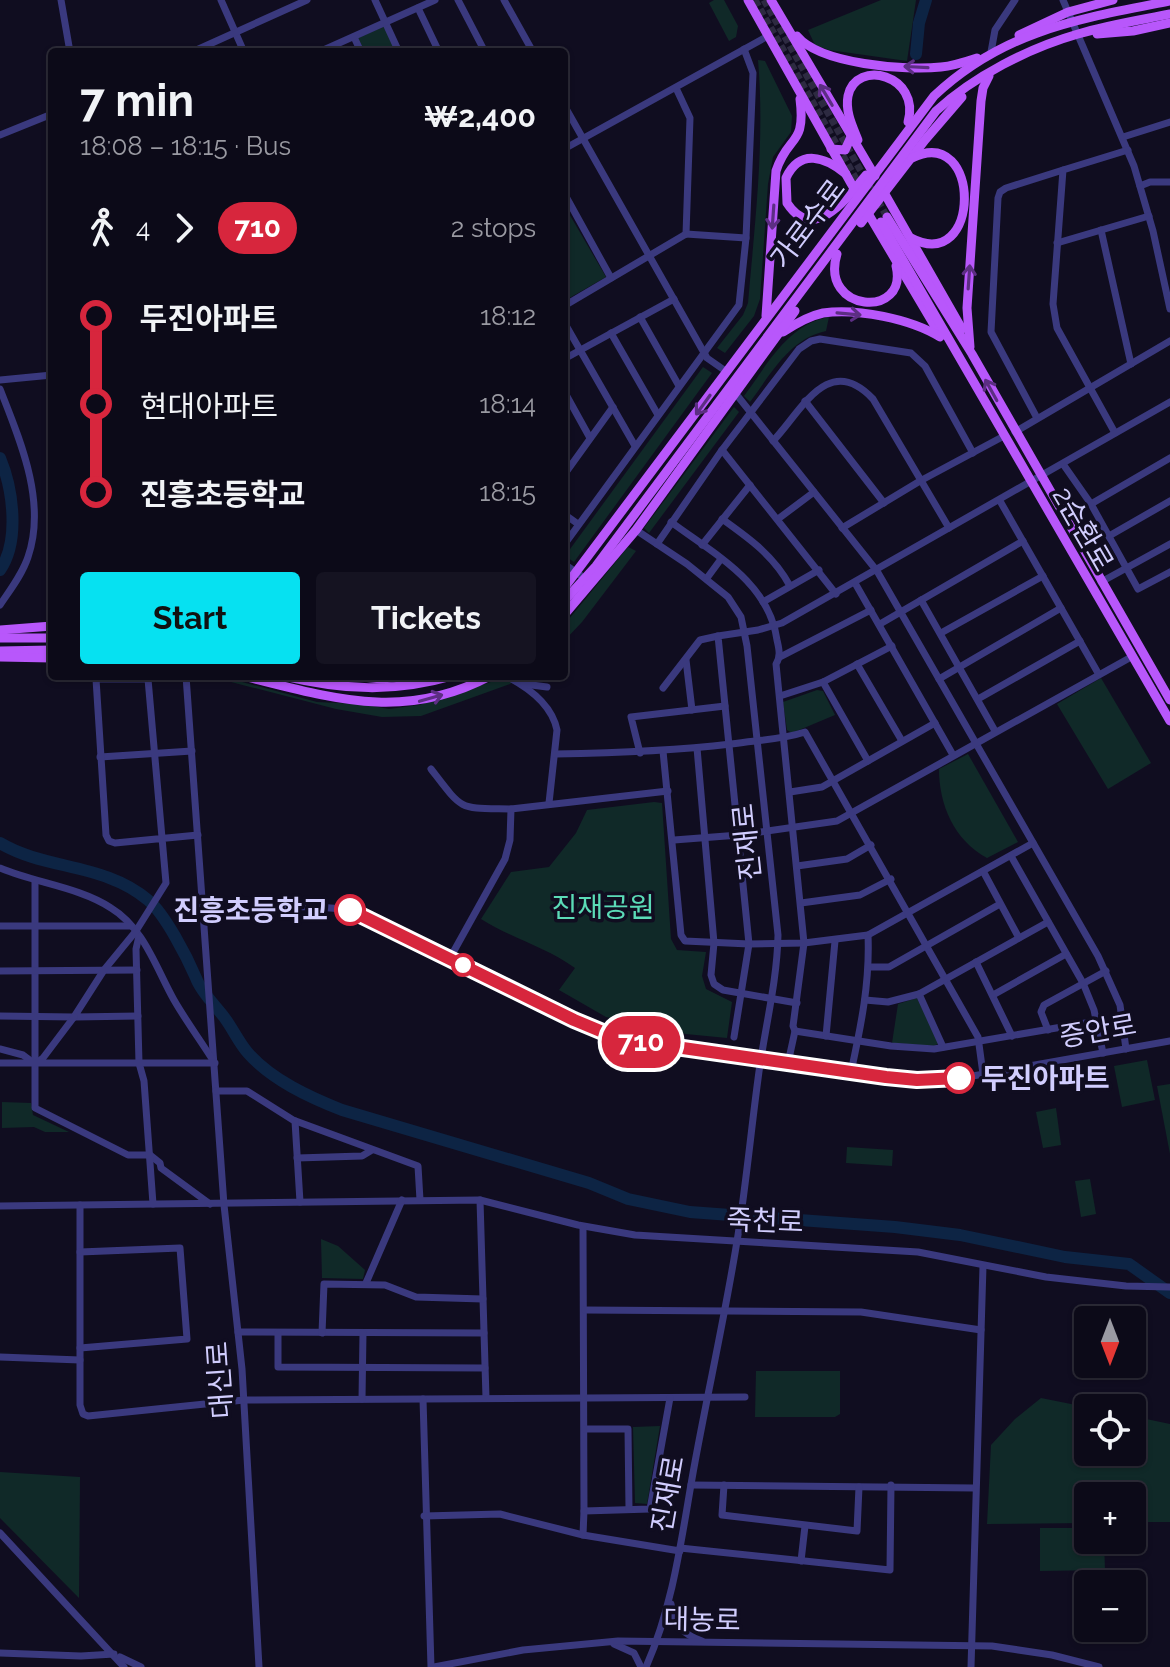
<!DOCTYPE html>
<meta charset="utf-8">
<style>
:root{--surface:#0c0a18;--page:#151321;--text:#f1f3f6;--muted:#9a9aa2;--line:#2c2b37;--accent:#06e1f1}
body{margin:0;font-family:Raleway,"Noto Sans KR",sans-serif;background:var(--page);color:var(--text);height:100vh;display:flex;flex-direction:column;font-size:30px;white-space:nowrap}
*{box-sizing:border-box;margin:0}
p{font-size:26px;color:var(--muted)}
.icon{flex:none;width:44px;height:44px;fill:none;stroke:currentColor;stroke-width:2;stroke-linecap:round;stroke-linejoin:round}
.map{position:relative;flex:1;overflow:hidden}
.drawer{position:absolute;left:48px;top:48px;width:520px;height:632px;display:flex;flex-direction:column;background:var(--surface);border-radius:8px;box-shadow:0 2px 6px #0004,0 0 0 2px var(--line)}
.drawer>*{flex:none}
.badge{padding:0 16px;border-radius:26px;font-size:28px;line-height:52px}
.needle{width:52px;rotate:180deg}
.fabs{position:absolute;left:1074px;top:1306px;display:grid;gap:16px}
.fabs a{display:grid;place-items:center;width:72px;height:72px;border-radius:8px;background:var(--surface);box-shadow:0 2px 6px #0004,0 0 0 2px var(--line);font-size:40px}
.map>.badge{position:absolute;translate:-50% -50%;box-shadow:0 0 0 4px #fff}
.legs{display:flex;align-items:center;gap:12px;height:88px;padding:0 32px;font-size:26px}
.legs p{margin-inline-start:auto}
.overview{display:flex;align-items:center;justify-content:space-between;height:136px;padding:0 32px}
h1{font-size:44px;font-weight:700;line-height:60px}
.cta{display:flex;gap:16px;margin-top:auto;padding:16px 32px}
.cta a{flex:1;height:92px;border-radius:8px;background:var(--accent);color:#111;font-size:32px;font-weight:700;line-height:92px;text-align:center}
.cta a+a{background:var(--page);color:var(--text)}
ul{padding:0 32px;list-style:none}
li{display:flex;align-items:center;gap:28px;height:88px;font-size:30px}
li i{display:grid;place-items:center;width:12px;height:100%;margin:0 10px;background:currentColor}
li i::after{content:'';width:20px;height:20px;margin:-10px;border:6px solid;border-radius:50%;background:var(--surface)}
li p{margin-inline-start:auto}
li:first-child i{background:linear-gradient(#0000 50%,currentColor 0)}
li:last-child i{background:linear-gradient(currentColor 50%,#0000 0)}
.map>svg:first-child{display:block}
.green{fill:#102928}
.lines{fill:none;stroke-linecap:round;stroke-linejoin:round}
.river{stroke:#0d2444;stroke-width:12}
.minor-tunnel{stroke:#2d2a41;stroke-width:7;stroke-dasharray:7 3.5;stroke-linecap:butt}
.minor{stroke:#3a397e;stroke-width:7}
.major{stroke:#b857fb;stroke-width:9}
.oneway{stroke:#5c2e83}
.line-1-casing{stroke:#fff;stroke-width:18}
.line-1{stroke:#d7263d;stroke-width:12}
.stop-1-dot{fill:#fff;stroke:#d7263d;stroke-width:4}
.labels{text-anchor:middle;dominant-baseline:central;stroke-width:7;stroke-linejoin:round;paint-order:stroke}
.street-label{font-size:28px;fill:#d1cdfe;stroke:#100d20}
.park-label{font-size:28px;fill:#5bdbb7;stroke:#100d20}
.stop-label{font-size:28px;font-weight:bold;fill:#d1cdfe;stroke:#100d20;text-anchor:end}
</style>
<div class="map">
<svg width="1170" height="1667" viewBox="0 0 1170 1667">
<rect width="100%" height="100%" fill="#100d20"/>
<g class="green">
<path d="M 714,0 L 724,0 L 738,26 L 736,37 L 729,41 L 709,3 Z"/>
<path d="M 881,0 L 916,0 L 907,61 L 829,50 L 815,45 L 808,30 Z"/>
<path d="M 385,26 L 396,52 L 365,52 L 358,38 Z"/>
<path d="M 758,60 L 765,61 L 792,116 L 791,132 L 773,157 L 768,184 L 760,299 L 754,316 L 725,353 L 717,348 L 743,315 L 748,303 C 755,222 765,141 758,60 Z"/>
<path d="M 564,205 L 606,277 L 564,301 Z"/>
<path d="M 829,317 L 826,331 C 789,339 771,374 750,402 L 744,396 C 767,365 788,324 829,317 Z"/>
<path d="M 703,367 L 712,373 L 574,562 L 565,556 Z"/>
<path d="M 734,407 L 739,412 L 649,533 L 644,528 Z"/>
<path d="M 628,547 L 636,551 L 582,622 L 564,641 L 564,625 Z"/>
<path d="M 208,676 L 220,676 L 317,702 L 361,704 L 389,709 L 419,705 L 497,680 L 503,676 L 521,676 L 510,684 L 421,716 L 382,717 L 336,709 Z"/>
<path d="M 1101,678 L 1151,763 L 1108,789 L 1057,704 Z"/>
<path d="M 817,690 L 823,691 L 835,715 L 792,733 L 787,730 L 783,702 Z"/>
<path d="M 968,754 L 1018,842 L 987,858 C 954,840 939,805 939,769 Z"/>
<path d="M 654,802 L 662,803 L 671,939 L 677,950 L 706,952 L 702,976 L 706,989 L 732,1002 L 727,1038 L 686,1034 L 606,1017 L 559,990 L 575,968 C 546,947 511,938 481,919 L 511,872 L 549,867 L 576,833 L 587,810 Z"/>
<path d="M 917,998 L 939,1043 L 934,1046 L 892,1043 L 898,1004 Z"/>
<path d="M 1147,1060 L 1155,1100 L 1122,1107 L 1114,1066 Z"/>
<path d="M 1170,1084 L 1170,1154 L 1157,1086 Z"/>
<path d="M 2,1102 L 31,1103 L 33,1115 L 69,1132 L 45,1132 L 34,1127 L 2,1128 Z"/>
<path d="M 1056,1108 L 1061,1145 L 1043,1148 L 1036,1112 Z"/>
<path d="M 847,1147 L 893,1150 L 892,1166 L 846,1163 Z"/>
<path d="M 1090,1179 L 1096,1214 L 1081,1217 L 1075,1181 Z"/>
<path d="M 321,1239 L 338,1246 L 365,1270 L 363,1279 L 322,1278 Z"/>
<path d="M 756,1371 L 840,1371 L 840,1414 L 835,1417 L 755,1417 Z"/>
<path d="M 1041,1398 L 1091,1408 L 1088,1408 L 1088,1452 L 1132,1452 L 1132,1416 L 1170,1424 L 1170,1522 L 1132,1522 L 1132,1496 L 1088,1496 L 1088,1523 L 987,1524 L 991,1445 L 1015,1419 Z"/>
<path d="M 660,1426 L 647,1504 L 635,1503 L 633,1427 Z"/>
<path d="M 0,1472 L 80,1477 L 79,1598 L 0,1518 Z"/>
<path d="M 1040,1528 L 1088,1528 L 1088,1540 L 1104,1540 L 1105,1570 L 1040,1571 Z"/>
</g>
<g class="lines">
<g class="river">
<path d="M 916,54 L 919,23 L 926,0"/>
<path d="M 0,458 C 13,489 20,541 0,570"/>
<path d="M 0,843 C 45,870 105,863 148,900 C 165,914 187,957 196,978 C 201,992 215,1005 224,1017 C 233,1029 239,1043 248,1053 C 272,1080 309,1097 342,1110 L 589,1183 L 628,1199 L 690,1212 L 895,1227 L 960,1235 L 1065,1257 L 1129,1264 L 1170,1293"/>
</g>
<g class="minor-tunnel">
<path d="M 755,0 L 860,186"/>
<path d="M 764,0 L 887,217"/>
</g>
<g class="minor">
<path d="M 61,0 L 70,52"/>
<path d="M 221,0 L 244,52"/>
<path d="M 375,0 L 399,52"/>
<path d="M 458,0 L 485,52"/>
<path d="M 504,0 L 533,52"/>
<path d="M 1063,0 L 1134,166 L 1153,231 L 1170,309"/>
<path d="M 418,8 L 439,52"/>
<path d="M 354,37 L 361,52"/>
<path d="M 192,52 L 307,0"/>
<path d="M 319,52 L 435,0"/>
<path d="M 991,52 L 995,30 L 1015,0"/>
<path d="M 676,88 L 690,118 L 686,234"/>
<path d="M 564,105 L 707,358 L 727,372"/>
<path d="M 0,135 L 52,114"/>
<path d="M 1123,137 L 1170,122"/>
<path d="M 564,149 L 768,36"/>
<path d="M 1140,186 L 1150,182 L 1170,182"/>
<path d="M 564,193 L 611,278"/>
<path d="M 1101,230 L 1131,364"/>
<path d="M 686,234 L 746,238"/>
<path d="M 1057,243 L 1149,216"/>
<path d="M 564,306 L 686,234"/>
<path d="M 640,317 L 679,386"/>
<path d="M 564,322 L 635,446"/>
<path d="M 611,333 L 658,415"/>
<path d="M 564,359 L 674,299"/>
<path d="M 0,380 L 52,375"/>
<path d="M 0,389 C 20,440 47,502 28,557 C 22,575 10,590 0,605"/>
<path d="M 564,391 L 590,438"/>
<path d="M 736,394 L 877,571 L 1098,956 L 1120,1005 L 1126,1049"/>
<path d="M 805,401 L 884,503"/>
<path d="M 1037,418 L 991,332 L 998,198 L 1000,192 L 1006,188 L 1063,170"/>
<path d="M 1015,432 L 1170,341"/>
<path d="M 1115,433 L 1057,328 L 1053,304 L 1063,170 L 1128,150"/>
<path d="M 773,441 C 801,412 828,351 873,399 L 949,528"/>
<path d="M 722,450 L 836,594"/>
<path d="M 1063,464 L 1091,504 L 1138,589 L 1170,572"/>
<path d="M 564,475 L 613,407"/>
<path d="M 1000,501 L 1098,673"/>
<path d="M 1091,504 L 1170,458"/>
<path d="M 564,514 L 578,524"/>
<path d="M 722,519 C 750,539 774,556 790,586"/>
<path d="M 778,519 L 814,492"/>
<path d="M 671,522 C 714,554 769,582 777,640 C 779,649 781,656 776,664 L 804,943 L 793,1026 L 795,1031 L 788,1063"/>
<path d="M 842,528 L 920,481 L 1004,436"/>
<path d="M 636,530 L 687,564 L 728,597 L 741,617 L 747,646 L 778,935 C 777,984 764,1031 758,1079 C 751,1131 746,1184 738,1235 C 726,1311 709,1386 695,1462 C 682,1532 675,1601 646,1667"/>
<path d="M 1109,536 L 1170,501"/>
<path d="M 657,544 L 722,450 L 799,349 L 811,341 L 820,339 L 911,353 L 925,366 L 973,453"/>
<path d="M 564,545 L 739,305 L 746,238 L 753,73 L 744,49"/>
<path d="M 702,545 L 750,485"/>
<path d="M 564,564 L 580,575"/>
<path d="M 707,578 L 721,559"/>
<path d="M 1101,582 L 1170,544"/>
<path d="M 855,583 L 953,755"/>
<path d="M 921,600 L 995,731"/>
<path d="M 763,602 L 819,570"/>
<path d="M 880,624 L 1023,541"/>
<path d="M 941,633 L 1043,576"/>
<path d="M 780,657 L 871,610"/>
<path d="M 686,660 L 692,710"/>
<path d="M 857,664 L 902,741"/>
<path d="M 186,676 L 224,1205 L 242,1369 L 259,1667"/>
<path d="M 508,677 C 529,688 552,705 557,730 L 549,803"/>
<path d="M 939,679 L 1061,608"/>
<path d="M 823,682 L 868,761"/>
<path d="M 524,684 L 547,687"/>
<path d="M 663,688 L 700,640 L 718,636"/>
<path d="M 780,696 L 823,682 L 892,646"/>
<path d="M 978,699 L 1080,641"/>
<path d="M 697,748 L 714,943 L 711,975 L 714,984 L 723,990 L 797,1003"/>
<path d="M 663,751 L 681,935 L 685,941 L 749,944 L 804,943 L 868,935 L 1033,843"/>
<path d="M 640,753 L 631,717 L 725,706"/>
<path d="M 555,754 C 615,753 672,751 731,744 C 756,740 781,740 805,732 L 978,1037 L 983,1074"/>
<path d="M 100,757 L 192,751"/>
<path d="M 431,769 C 464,812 458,808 511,809"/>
<path d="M 790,792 L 822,787 L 935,723"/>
<path d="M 674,840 L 739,835 L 837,821 L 1133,656"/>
<path d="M 1011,856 L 1083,983 L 1094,1010 L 1103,1053"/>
<path d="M 797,866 L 847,859 L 871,845"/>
<path d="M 0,868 C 35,883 79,887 111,908 C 144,928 156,968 174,1000 C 186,1021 201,1041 214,1062"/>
<path d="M 983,871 L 1019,938"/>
<path d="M 35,881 L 35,1108 L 128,1155 L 150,1155 L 160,1163 L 161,1168 L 210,1204"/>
<path d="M 801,903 L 860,895 L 891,879"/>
<path d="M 205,914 C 255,911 310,900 359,913 L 574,1020 L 610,1035 L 886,1077 L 938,1080 L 967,1077 L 1170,1041"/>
<path d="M 0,926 L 131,926"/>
<path d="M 139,936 L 136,949 L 139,1063 L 144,1081 L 153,1204"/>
<path d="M 450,958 L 505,859 L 510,840 L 511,809 L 668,791"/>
<path d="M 976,962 L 1012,1036"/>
<path d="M 869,967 L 889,967 L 1000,904"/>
<path d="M 0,971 L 137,970"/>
<path d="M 919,994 L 943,1047"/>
<path d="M 993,995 L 1066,954"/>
<path d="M 865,1000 L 888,1002 L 919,994 L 1048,922"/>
<path d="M 0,1016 L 74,1017"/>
<path d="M 138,1016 L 74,1017 L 104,970 L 136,931 L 166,883 L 148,679 L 96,679 L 106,835 L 109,841 L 115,843 L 198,835"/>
<path d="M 1048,1030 L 1041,1012 L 1044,1005 L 1106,971"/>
<path d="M 795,1031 L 891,1046 L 934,1049 L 1097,1021"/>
<path d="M 826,1036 L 835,941"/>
<path d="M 734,1037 L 749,944 L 718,636 L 758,630 L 782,623 L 1170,402"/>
<path d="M 0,1049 L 23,1055 L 35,1064 L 43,1058 L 74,1017"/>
<path d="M 0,1063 L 215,1063"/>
<path d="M 851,1072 C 861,1026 870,982 868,935"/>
<path d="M 216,1091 L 247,1091 L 293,1120 L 418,1166 L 420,1200"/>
<path d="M 295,1121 L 300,1202"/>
<path d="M 297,1158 L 362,1156 L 372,1150"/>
<path d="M 480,1200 L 486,1398"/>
<path d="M 80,1205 L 80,1405 L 83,1414 L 88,1416 L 244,1400 L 745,1397"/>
<path d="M 0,1206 L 480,1200 L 578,1225 L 635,1235 L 918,1252 L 1046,1277 L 1126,1286 L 1170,1287"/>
<path d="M 583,1227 L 584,1511 L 650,1509 L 670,1398"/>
<path d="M 80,1252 L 180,1248 L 187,1339 L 80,1348"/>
<path d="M 366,1283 L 402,1200"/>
<path d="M 585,1310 L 861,1312 L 981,1330"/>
<path d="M 238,1332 L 484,1333"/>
<path d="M 278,1333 L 278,1367 L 485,1368"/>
<path d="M 322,1333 L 324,1284 L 385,1285 L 416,1297 L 483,1299"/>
<path d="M 0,1357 L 80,1360"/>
<path d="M 362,1399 L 363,1333"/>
<path d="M 423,1399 L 431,1667"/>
<path d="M 585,1429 L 628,1429 L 629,1509"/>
<path d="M 691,1485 L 974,1488"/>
<path d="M 724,1485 L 722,1515 L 857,1531 L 859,1487"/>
<path d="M 424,1516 L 500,1514 L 583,1535 L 680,1551"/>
<path d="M 0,1533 L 124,1667"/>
<path d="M 583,1535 L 584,1511"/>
<path d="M 680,1548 L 890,1570 L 891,1485"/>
<path d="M 801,1561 L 805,1526"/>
<path d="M 671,1604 C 674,1625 682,1634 702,1641"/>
<path d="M 614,1644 L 634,1653 L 641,1667"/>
<path d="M 0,1653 L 81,1656 L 114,1654"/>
<path d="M 120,1657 L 141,1667"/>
<path d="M 434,1667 L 523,1650 L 618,1641 L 992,1646 L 1052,1655 L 1099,1667"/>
<path d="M 971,1667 L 983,1266"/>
</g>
<g class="major">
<path d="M 748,0 L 857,194"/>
<path d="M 771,0 L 875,176"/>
<path d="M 1097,34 L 1133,31 L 1170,23"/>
<path d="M 1019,35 L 1068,12 L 1113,0"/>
<path d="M 797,36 C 820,64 905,71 941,67 C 953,66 965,62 977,58"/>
<path d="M 858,140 C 853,127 845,112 848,96 C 856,58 921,75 908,122"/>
<path d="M 831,149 L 845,150 L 851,137"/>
<path d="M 846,174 C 825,157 800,148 786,178 L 787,203 C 814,244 848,197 866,175"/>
<path d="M 882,189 L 962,329"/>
<path d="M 866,210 L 940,335"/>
<path d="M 887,217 L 972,354 L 1170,700"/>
<path d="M 881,222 L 1170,721"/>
<path d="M 861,223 L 925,140 L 962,97"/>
<path d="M 911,238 C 982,275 982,123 912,158"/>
<path d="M 837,254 C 819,313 909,319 896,266"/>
<path d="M 766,316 L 776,171 C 788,134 806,147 800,99"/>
<path d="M 783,332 C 795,324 809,316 823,313 C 857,308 911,319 940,337"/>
<path d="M 970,347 L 967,308 L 981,101 L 983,88 L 989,76"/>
<path d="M 564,588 L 934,96 C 1004,30 1079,19 1170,1"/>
<path d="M 564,601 L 596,566 L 936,111 C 974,76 1029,48 1078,34 C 1108,25 1140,20 1170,14"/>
<path d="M 564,615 L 636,530 L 795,311"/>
<path d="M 0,630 L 52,626"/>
<path d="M 0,638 L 52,638"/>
<path d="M 0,651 L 52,650"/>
<path d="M 0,657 L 52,658"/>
<path d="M 243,676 C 332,698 403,722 490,676"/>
<path d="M 284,676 C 343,690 394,693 452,676"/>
<path d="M 352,676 L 382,679 L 413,676"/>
</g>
</g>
<defs><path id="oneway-shaft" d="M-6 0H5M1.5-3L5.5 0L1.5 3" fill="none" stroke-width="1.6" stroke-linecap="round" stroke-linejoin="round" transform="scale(2)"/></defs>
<g class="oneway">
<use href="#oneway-shaft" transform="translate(916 67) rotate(-177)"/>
<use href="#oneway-shaft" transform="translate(826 95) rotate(-121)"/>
<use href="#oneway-shaft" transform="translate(773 217) rotate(94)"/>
<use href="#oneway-shaft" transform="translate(969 277) rotate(-86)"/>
<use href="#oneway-shaft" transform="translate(849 314) rotate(5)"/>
<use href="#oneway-shaft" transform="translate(991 390) rotate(-119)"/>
<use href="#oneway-shaft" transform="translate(703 405) rotate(126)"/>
<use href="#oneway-shaft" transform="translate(431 698) rotate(-16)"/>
</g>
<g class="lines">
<defs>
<path id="line-1" d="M 350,910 L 574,1020 L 610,1035 L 634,1041 L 886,1077 L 917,1080 L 959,1078"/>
</defs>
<use href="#line-1" class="line-1-casing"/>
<use href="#line-1" class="line-1"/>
</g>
<g class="stop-1-dot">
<circle cx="350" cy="910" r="14"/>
<circle cx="463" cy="965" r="10"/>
<circle cx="959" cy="1078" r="14"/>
</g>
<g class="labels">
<g class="street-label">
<text transform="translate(808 224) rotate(-53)">가로수로</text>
<text transform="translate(1083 529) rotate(60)">2순환로</text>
<text transform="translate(747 842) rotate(-96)">진재로</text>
<text transform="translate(1098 1031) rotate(-10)">증안로</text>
<text transform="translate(765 1221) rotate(2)">죽천로</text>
<text transform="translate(220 1380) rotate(-94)">대신로</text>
<text transform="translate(668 1494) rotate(-80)">진재로</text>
<text transform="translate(702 1620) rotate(1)">대농로</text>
</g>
<g class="park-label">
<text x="603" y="907">진재공원</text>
</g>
<g class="stop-label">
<text x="328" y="910">진흥초등학교</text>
<text x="981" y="1078" text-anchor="start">두진아파트</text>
</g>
</g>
</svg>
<div class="fabs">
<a><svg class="needle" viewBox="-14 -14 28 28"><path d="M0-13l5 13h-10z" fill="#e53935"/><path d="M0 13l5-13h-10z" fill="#9a9aa2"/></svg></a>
<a><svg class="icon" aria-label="locate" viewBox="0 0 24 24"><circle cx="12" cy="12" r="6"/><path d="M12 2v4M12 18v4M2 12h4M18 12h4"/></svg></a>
<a>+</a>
<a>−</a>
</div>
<b class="badge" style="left:641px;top:1042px;background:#d7263d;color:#fff">710</b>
<section class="drawer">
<div class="overview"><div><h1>7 min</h1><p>18:08 – 18:15 · Bus</p></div><b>₩2,400</b></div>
<div class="legs"><svg class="icon" aria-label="walk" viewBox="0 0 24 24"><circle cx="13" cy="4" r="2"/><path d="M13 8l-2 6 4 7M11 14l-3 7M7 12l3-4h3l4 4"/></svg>4<svg class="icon" aria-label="forward" viewBox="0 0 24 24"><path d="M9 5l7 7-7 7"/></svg><b class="badge" style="background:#d7263d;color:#fff">710</b><p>2 stops</p></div>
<ul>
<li><i style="color:#d7263d"></i><b>두진아파트</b><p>18:12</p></li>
<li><i style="color:#d7263d"></i><span>현대아파트</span><p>18:14</p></li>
<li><i style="color:#d7263d"></i><b>진흥초등학교</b><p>18:15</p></li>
</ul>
<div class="cta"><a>Start</a><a>Tickets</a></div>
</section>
</div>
